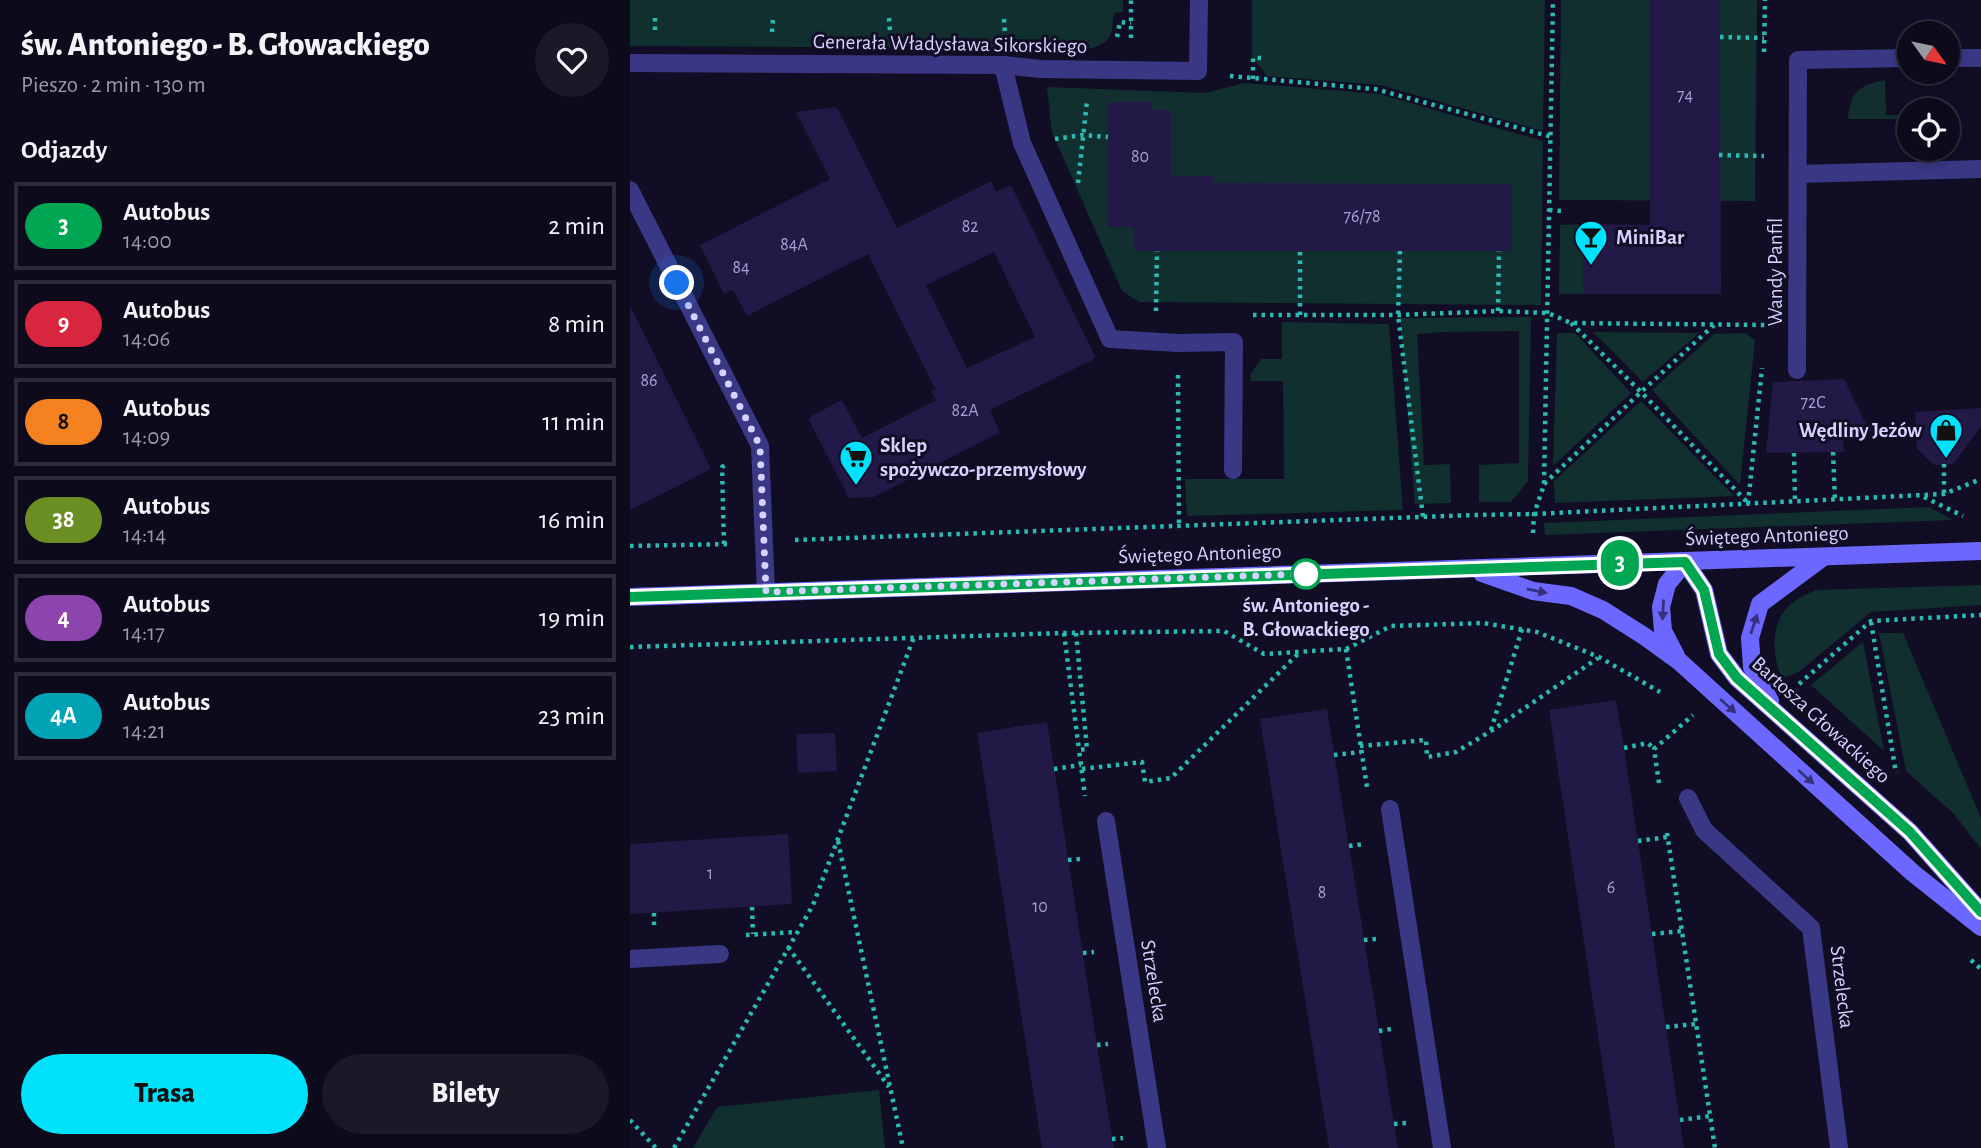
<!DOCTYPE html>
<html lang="pl">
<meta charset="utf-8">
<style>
:root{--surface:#0d0a1b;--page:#1b1828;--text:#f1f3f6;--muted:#9a9aa3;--line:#2d2b3a;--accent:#00e1fc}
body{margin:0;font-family:"Alegreya Sans",sans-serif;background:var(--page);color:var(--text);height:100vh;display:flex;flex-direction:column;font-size:26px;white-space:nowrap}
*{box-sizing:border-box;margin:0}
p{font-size:23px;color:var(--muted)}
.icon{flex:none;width:38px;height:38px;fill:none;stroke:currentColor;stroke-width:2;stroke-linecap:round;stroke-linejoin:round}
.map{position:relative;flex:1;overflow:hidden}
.details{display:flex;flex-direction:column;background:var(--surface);width:630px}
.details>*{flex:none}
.badge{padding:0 14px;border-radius:23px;font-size:24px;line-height:46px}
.needle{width:46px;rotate:123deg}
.fabs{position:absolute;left:1267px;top:21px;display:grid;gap:14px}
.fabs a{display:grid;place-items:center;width:63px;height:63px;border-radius:50%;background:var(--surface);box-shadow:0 4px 10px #0003,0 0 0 2px var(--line);font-size:35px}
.you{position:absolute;width:35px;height:35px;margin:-18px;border:5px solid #fff;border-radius:50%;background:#1a73e8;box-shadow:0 0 0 10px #1a73e833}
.map>.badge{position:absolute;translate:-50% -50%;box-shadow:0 0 0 4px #fff}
h2{padding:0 21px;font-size:26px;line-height:63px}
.round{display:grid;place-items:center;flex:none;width:74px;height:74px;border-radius:37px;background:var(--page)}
.head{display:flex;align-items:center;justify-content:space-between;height:119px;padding:0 21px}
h1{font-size:33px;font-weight:800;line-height:52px}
.button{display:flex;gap:14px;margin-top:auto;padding:14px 21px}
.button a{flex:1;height:80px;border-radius:42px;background:var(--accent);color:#111;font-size:28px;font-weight:800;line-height:80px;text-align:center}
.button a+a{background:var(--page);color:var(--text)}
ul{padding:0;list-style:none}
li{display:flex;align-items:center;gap:21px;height:88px;margin:0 14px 10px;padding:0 7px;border:4px solid var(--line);border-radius:0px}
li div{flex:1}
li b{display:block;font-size:26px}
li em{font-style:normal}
li .badge{min-width:77px;font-weight:700;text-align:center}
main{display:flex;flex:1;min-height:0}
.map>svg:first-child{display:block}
.green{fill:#102f2e}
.building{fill:#221946;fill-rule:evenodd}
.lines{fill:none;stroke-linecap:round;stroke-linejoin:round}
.path{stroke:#2abab2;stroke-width:4.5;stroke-dasharray:3.5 5;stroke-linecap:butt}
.lane{stroke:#3a3785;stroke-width:18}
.street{stroke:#3a3785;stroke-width:18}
.secondary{stroke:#6c68ff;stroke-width:18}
.oneway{fill:#35317c}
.line-casing{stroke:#fff;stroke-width:16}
.line{stroke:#00a651;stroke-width:10}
.walk{stroke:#d6d1ff;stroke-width:7;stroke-dasharray:0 12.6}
.stop-dot{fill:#fff;stroke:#00a651;stroke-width:3.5}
.labels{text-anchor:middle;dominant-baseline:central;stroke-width:6;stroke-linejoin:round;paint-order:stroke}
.number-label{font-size:18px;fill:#a9a3d1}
.street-label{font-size:21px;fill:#d6d1ff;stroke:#110d24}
.poi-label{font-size:21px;font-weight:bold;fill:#d6d1ff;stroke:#110d24;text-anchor:start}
.stop-label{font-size:21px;font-weight:bold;fill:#d6d1ff;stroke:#110d24}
</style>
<main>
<section class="details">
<div class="head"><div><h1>św. Antoniego - B. Głowackiego</h1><p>Pieszo · 2 min · 130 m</p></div><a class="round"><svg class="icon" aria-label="heart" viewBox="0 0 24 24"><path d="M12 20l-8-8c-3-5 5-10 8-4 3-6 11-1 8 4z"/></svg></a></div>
<h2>Odjazdy</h2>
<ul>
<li><span class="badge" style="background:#00a651;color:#fff">3</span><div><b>Autobus</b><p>14:00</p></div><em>2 min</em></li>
<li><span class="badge" style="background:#d7263d;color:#fff">9</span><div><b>Autobus</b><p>14:06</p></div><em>8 min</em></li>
<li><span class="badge" style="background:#f58220;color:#111">8</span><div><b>Autobus</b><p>14:09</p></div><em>11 min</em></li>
<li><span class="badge" style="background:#6b8e23;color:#fff">38</span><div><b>Autobus</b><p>14:14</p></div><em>16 min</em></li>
<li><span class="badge" style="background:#8e44ad;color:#fff">4</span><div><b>Autobus</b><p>14:17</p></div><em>19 min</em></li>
<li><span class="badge" style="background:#00a3b4;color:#fff">4A</span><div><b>Autobus</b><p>14:21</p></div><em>23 min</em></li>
</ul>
<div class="button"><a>Trasa</a><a>Bilety</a></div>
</section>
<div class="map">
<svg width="1351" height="1148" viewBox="0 0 1351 1148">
<rect width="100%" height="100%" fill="#110d24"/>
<g class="green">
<path d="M 0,0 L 493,0 L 493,12 L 484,13 C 481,36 483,41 460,49 L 11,46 L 0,46 Z"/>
<path d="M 622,0 L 915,0 L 913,131 L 750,85 L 637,76 L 622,57 Z"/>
<path d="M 931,0 L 1127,0 L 1125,201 L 929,200 Z"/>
<path d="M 1255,80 L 1256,115 L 1279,115 L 1279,119 L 1218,119 C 1220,92 1229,85 1255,80 Z"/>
<path d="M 614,83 L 749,94 L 913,141 L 911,305 L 509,302 L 492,291 L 422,132 L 417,87 L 575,93 Z"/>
<path d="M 953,224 L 953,294 L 929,294 L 930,225 Z"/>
<path d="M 901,317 L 898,481 L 881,502 L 849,502 L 849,465 L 889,463 L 889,331 L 813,332 L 787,334 L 794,465 L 820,464 L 821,503 L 785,504 L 770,318 Z"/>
<path d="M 652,322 L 759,324 L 773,510 L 557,516 L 555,479 L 654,479 L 653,381 L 620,381 L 621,373 L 631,359 L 652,359 Z"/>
<path d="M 963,332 L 1069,333 L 1013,382 Z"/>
<path d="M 927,333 L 945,333 L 1001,393 L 923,466 Z"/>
<path d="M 1115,333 L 1125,340 L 1110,485 L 1022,390 L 1084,334 Z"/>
<path d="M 1011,401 L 1104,496 L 925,503 L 924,481 Z"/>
<path d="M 1299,507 L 1323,520 L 915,535 L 914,523 Z"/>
<path d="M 1351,585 L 1351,605 L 1241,612 L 1170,671 L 1152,679 C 1141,653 1139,619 1165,601 C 1170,596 1179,594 1185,590 Z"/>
<path d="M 1249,633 L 1273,633 L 1351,818 L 1351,849 L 1324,814 L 1276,771 Z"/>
<path d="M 1233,642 L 1254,751 L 1181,685 Z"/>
<path d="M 249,1090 L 255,1148 L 63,1148 L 87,1107 Z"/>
</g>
<g class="building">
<path d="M 1020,0 L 1090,0 L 1091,294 L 953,294 L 953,224 L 1020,225 Z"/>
<path d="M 478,102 L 522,102 L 522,110 L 541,110 L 541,176 L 583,176 L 583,183 L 882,184 L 882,251 L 504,251 L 504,227 L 478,227 Z"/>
<path d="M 207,107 L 267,228 L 361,181 L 366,192 L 381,185 L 466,358 L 360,410 L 370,432 L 244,497 L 219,498 L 178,418 L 212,400 L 232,438 L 306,400 L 301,391 L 305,389 L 238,254 L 117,316 L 103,290 L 94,294 L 70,245 L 200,179 L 166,112 ZM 364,252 L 405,337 L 337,368 L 296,285 Z"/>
<path d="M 0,306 L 81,469 L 0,510 Z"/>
<path d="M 1214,379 L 1236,424 L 1213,432 L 1214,452 L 1136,453 L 1143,382 Z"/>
<path d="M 1351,408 L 1351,427 L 1323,464 L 1304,465 L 1287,449 L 1285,412 Z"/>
<path d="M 986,700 L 994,748 L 1054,1148 L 985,1148 L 919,710 Z"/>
<path d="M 697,709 L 719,846 L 768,1148 L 699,1148 L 630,719 Z"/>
<path d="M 417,722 L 467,1045 L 484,1148 L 412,1148 L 347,733 Z"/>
<path d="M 205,733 L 207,771 L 168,773 L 166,734 Z"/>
<path d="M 158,834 L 162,904 L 0,914 L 0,844 Z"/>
</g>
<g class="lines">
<g class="path">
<path d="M 25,18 L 25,33"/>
<path d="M 259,18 L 260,32"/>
<path d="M 374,19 L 375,33"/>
<path d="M 142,32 L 143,19"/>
<path d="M 487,37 L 490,22 L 501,23"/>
<path d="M 1090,37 L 1134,38"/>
<path d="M 501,38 L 501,0"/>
<path d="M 1134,52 L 1135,0"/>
<path d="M 600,76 L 745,89 L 922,137"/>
<path d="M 623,79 L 623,58 L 632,58"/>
<path d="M 425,139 L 453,135 L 478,137"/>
<path d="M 1089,155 L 1134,156"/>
<path d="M 448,183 L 457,101"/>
<path d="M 919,210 L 931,211"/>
<path d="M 770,251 L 768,315 L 793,517"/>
<path d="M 526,311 L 527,251"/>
<path d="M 868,311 L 869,251"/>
<path d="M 623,315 L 768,315 L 868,311 L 918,313 L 941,323 L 1136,325"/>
<path d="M 670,315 L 670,251"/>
<path d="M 941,323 L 1011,392 L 1118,503"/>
<path d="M 548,375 L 549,525"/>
<path d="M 1203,452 L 1205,501"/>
<path d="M 1164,453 L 1165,502"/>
<path d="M 1314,464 L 1314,494"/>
<path d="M 914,484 L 1011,392 L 1084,325"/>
<path d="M 1294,497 L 1333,516"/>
<path d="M 1118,504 L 1132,368"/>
<path d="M 903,533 L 904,514 L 914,485 L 923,0"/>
<path d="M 165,540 L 843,515 L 904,514 L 1314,494 L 1351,479"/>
<path d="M 94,544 L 92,467 L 97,464"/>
<path d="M 0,546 L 101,544"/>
<path d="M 1241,622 L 1266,773"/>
<path d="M 434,633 L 449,750"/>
<path d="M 446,633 L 457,749 L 449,750 L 455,796"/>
<path d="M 0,647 L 434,633 L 594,631 L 634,654 L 716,649 L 761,626 L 853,623 L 907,632 L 969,657 L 1030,692"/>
<path d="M 716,649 L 737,787"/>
<path d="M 1169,684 L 1241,621 L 1351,615"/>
<path d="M 861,730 L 892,629"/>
<path d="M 730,746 L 796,740 L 797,757 L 826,752 L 861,731 L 968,658"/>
<path d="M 994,748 L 1018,743 L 1024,749"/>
<path d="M 704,755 L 731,752"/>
<path d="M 424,769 L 451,765"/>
<path d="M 452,769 L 512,762 L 515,782 L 541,778 L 669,653"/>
<path d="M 1029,783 L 1024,749 L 1063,715"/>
<path d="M 1037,833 L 1085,1148"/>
<path d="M 208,841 L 273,1148"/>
<path d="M 1008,841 L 1037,837"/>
<path d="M 719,846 L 734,844"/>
<path d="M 438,860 L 450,859"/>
<path d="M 122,907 L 123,934"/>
<path d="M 24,913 L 24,925"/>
<path d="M 1022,934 L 1052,931"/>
<path d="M 116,935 L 167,932"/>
<path d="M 734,940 L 747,939"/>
<path d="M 158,947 L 259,1087"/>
<path d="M 453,953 L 464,952"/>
<path d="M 1341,960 L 1351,969"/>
<path d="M 1036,1027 L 1066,1024"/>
<path d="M 749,1031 L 761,1029"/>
<path d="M 467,1045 L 478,1044"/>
<path d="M 0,1120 L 26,1148"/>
<path d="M 1050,1120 L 1080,1116"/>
<path d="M 764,1124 L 776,1123"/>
<path d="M 482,1139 L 493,1138"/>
<path d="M 44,1148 L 183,905 L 284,637"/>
</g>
<path class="lane" d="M 0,190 L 130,446 L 136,592"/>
<g class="street">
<path d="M 1318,58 L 1351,58"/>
<path d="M 0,63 L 373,65 L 411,69 L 568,71 L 569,0"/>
<path d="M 373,65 L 392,143 L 480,339 L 548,343 L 604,342 L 603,470"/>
<path d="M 1168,174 L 1351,169"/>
<path d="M 1167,370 L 1168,60 L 1279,58"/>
<path d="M 1058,798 L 1074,830 L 1181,928 L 1209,1148"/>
<path d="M 760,809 L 812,1148"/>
<path d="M 476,821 L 527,1148"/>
<path d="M 0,959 L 90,954"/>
</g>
<g class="secondary">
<path d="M 1055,562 L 1074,590 L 1089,654 L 1107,678 L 1280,832 L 1351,912"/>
<path d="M 852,573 L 903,591 L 941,596 L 973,610 L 1014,636 L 1050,662 L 1283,873 L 1351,927"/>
<path d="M 0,597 L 1351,551"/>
<path d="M 1046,656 L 1033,631 L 1031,607 L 1037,584 L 1055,562"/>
<path d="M 1140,701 L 1122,667 L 1120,638 L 1130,604 L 1192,558"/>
</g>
</g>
<defs><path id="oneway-solid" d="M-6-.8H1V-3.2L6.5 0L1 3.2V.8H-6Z" transform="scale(1.75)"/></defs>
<g class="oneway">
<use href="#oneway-solid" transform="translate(907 591) rotate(12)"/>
<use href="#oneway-solid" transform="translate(1033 610) rotate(93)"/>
<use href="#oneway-solid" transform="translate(1124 624) rotate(-72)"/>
<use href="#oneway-solid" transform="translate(1098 706) rotate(42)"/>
<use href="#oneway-solid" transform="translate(1176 777) rotate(42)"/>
</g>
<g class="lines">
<defs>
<path id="line" d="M 0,597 L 1055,562 L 1074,590 L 1089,654 L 1107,678 L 1280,832 L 1351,912"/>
</defs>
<use href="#line" class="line-casing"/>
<use href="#line" class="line"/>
<path class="walk" d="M 47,283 L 130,446 L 136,592 L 676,574"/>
</g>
<defs>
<symbol id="bar-pin" viewBox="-11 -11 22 30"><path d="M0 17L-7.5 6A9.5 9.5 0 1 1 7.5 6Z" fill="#00e1fc" stroke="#110d24"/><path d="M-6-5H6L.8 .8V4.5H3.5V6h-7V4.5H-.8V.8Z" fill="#111"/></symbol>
<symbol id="shop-pin" viewBox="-11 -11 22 30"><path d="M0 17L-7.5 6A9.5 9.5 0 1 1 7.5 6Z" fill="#00e1fc" stroke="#110d24"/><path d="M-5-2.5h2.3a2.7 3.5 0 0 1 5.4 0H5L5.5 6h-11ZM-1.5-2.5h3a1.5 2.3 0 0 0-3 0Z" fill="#111"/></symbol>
<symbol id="supermarket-pin" viewBox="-11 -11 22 30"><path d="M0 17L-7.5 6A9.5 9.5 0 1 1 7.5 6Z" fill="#00e1fc" stroke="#110d24"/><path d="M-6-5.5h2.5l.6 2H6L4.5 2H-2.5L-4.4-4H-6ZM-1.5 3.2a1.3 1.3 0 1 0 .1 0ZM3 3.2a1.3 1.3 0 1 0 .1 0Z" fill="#111"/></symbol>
</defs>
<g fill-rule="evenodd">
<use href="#bar-pin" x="942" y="218" width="38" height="52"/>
<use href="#shop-pin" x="1297" y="411" width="38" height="52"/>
<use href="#supermarket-pin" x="207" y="438" width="38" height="52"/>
</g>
<circle class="stop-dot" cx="676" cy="574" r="14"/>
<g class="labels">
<g class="number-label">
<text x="1055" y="96">74</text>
<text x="510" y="157">80</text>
<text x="732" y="217">76/78</text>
<text x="340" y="227">82</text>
<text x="164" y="245">84A</text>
<text x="111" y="268">84</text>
<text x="19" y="381">86</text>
<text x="1183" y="403">72C</text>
<text x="335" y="411">82A</text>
<text x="80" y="874">1</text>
<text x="981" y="888">6</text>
<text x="692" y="893">8</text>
<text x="410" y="907">10</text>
</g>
<g class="street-label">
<text transform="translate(320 44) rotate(1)">Generała Władysława Sikorskiego</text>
<text transform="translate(1145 272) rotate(-90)">Wandy Panfil</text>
<text transform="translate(1137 536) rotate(-2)">Świętego Antoniego</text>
<text transform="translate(570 554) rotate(-2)">Świętego Antoniego</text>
<text transform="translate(1191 720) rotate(42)">Bartosza Głowackiego</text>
<text transform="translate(524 981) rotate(81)">Strzelecka</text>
<text transform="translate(1212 987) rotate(83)">Strzelecka</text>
</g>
<g class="poi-label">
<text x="986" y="237">MiniBar</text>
<text x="1292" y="430" text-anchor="end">Wędliny Jeżów</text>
<text x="250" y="445">Sklep<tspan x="250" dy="24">spożywczo-przemysłowy</tspan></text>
</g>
<g class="stop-label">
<text x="676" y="605">św. Antoniego -<tspan x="676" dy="24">B. Głowackiego</tspan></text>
</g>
</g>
</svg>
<div class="fabs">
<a><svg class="needle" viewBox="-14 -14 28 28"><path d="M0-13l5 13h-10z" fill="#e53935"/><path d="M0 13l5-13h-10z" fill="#9a9aa3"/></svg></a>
<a><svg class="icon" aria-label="locate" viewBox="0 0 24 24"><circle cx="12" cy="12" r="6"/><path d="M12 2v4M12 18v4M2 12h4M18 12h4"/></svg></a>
</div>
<div class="you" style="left:47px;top:283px"></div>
<b class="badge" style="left:990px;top:563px;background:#00a651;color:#fff">3</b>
</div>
</main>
